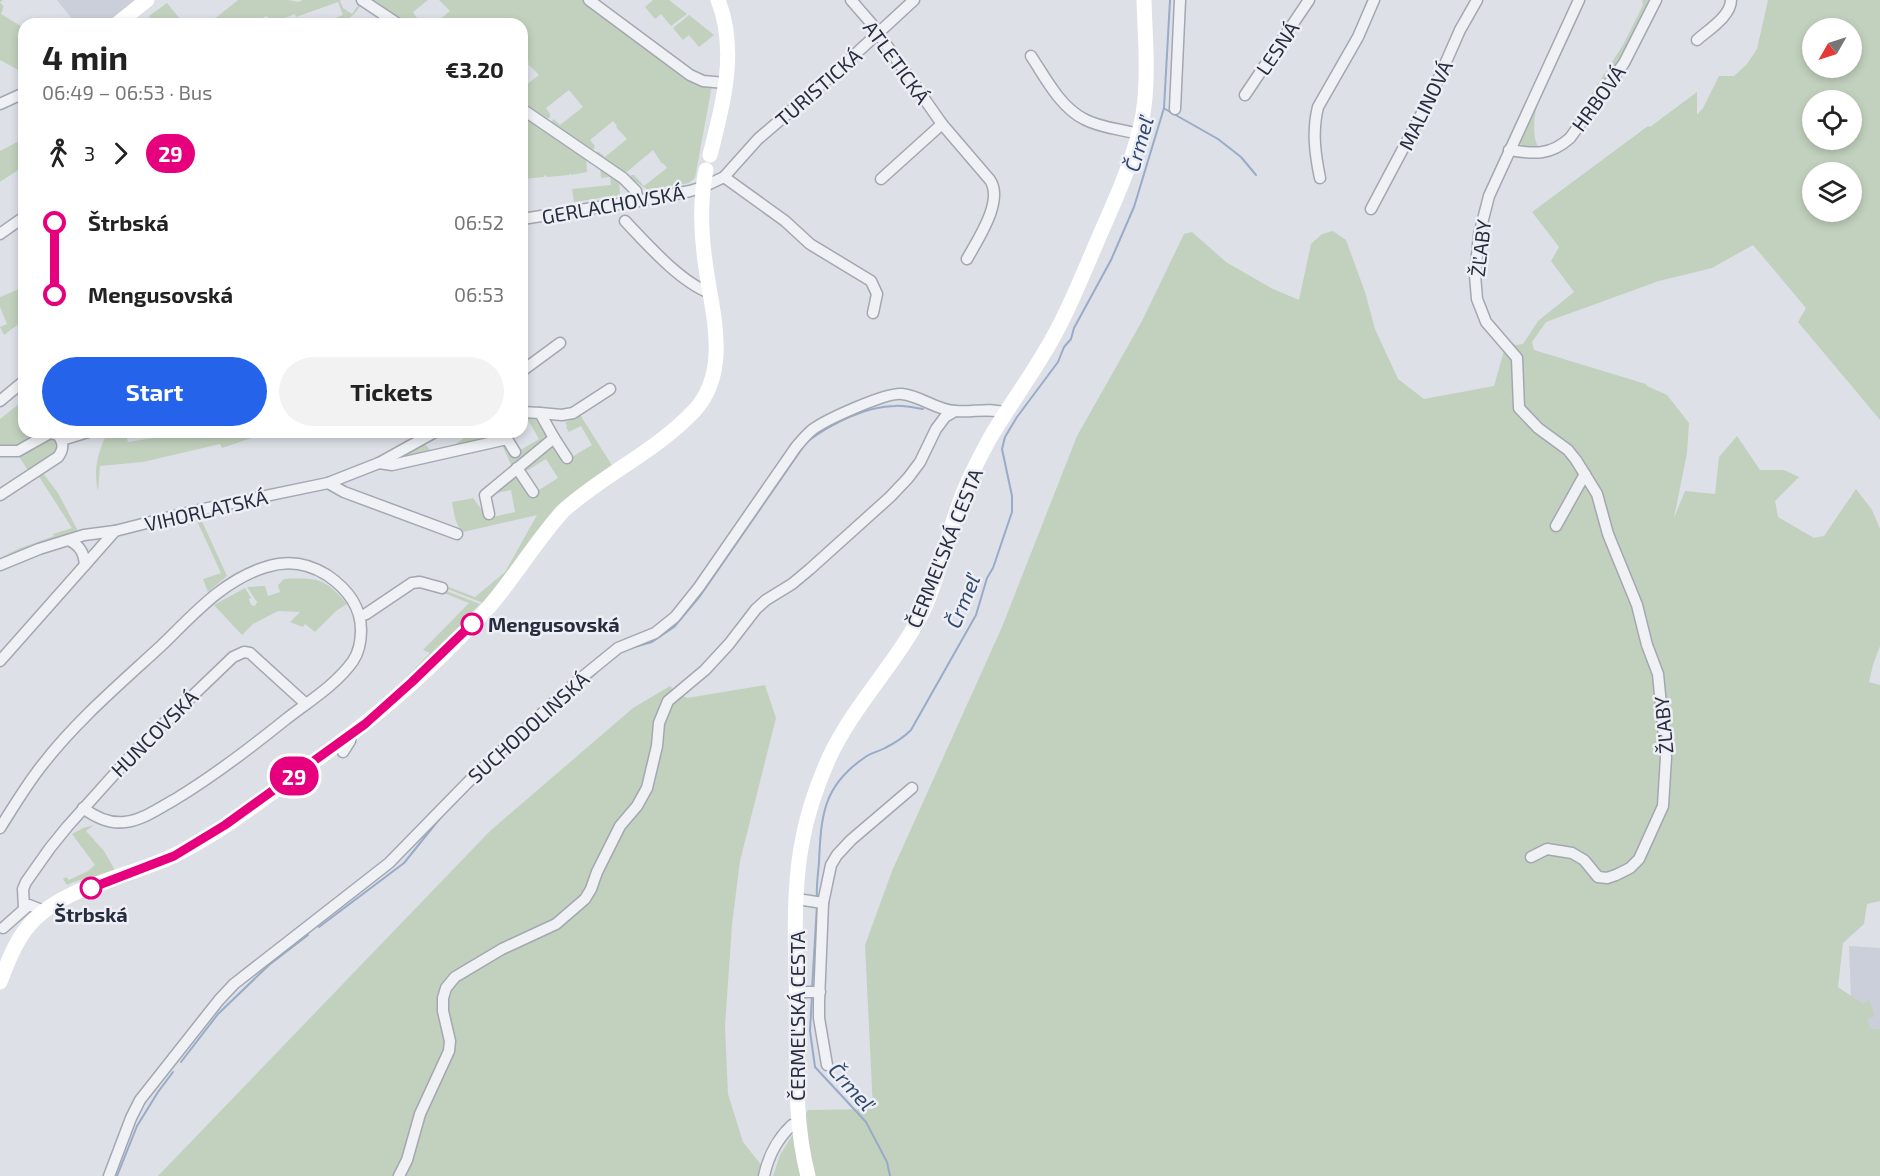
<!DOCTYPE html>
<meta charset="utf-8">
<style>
:root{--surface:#fff;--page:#f2f2f2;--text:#222;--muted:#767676;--accent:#2563eb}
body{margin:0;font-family:"Exo 2",sans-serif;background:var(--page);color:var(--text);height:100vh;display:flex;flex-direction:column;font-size:22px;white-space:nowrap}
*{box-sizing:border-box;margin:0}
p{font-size:20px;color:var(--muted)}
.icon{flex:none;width:33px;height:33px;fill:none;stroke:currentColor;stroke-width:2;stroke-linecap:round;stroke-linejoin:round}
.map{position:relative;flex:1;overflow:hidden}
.details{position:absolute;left:18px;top:18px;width:510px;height:420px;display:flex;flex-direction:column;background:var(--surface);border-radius:18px;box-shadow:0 3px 9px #0003}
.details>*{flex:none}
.badge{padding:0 12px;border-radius:20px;font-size:21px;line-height:39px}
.needle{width:39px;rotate:231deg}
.buttons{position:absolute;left:1802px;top:18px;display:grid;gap:12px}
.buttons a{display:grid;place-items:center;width:60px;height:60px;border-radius:50%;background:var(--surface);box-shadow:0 3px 9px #0003;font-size:30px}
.map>.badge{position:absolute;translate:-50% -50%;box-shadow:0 0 0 3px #fff}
.legs{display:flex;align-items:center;gap:9px;height:66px;padding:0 24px;font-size:20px}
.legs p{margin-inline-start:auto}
.summary{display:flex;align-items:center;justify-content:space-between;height:102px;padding:0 24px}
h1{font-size:33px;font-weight:700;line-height:45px}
.cta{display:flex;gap:12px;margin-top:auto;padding:12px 24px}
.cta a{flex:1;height:69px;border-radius:36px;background:var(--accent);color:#fff;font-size:24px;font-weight:700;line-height:69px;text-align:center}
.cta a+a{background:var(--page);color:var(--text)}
ul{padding:0 24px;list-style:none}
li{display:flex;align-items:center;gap:21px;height:72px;font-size:22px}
li i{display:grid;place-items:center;width:9px;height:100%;margin:0 8px;background:currentColor}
li i::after{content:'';width:15px;height:15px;margin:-8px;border:4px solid;border-radius:50%;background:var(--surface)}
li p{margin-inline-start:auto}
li:first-child i{background:linear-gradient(#0000 50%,currentColor 0)}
li:last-child i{background:linear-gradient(currentColor 50%,#0000 0)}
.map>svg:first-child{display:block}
.built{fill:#cbcfd9}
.green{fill:#c2d1be;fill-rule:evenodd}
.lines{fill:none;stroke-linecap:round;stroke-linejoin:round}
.stream{stroke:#98abc8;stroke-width:2}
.street-casing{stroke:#a3a7b1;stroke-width:13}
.street{stroke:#f0f1f5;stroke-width:10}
.secondary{stroke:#fff;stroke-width:15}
.line-1-casing{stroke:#fff;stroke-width:14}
.line-1{stroke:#e6007e;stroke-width:9}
.stop-1-dot{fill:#fff;stroke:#e6007e;stroke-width:3}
.labels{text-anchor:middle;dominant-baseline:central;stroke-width:5;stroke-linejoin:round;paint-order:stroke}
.street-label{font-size:20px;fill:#272d3e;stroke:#edeff5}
.stop-label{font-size:20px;font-weight:bold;fill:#272d3e;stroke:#edeff5;text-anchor:start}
.water-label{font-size:21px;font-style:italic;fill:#314871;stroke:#edeff5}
</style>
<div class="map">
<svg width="1880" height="1176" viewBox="0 0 1880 1176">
<rect width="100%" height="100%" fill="#dde0e7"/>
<g class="built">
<path d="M 57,0 L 146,0 L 117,24 L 76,24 Z"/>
<path d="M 1849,946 L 1880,948 L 1880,1041 L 1852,1027 Z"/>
</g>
<g class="green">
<path d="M 0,0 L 3,0 L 0,2 L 4,7 L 2,8 L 3,9 L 1,14 L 24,28 L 24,73 L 0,60 Z"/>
<path d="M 238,0 L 288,0 L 298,2 L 303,0 L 341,0 L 340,1 L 343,8 L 352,14 L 360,2 L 361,4 C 354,17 350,18 336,24 L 333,19 L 343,15 L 338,2 L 296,17 L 295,14 L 275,22 L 275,24 L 271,24 L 267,16 L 250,24 L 208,24 Z"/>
<path d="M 369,0 L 428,0 L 413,12 L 417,18 C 410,35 379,7 369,0 Z"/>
<path d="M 439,0 L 583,0 L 712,85 L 695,178 L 689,183 L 648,190 L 630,178 L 631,175 L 634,175 L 644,186 L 667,168 L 663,163 L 662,164 L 653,150 L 628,171 L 623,173 L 596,154 L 596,152 L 599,152 L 605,157 L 627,139 L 616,127 L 617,126 L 613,121 L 590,140 L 595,146 L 594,149 L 590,150 L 550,123 L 554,119 L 560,125 L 583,107 L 569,90 L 546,108 L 550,114 L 550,117 L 545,120 L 522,104 L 522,88 L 539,75 L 528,64 L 529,62 L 525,58 L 522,59 L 522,24 L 434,24 L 450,11 Z"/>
<path d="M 653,0 L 669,0 L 687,14 L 671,26 L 661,14 L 655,19 L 645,7 Z"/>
<path d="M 1642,0 L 1648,0 L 1650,3 L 1631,45 L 1565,139 L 1550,149 L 1524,147 L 1520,144 L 1518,140 L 1583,4 C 1571,39 1551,70 1538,103 C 1534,114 1531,141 1540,148 L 1554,145 L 1566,133 L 1623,45 L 1643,5 Z"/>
<path d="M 1768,0 L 1880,0 L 1880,420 L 1798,322 L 1806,308 L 1753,245 L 1712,268 L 1659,281 L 1546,322 L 1532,342 L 1534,350 L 1646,384 L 1647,386 L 1667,395 L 1689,423 L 1687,453 L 1674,518 L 1685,491 L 1715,494 L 1719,457 L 1737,436 L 1760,470 L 1784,470 L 1799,477 L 1775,501 L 1778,517 L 1814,538 L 1824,536 L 1856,489 L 1872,510 L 1880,529 L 1880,646 L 1873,665 L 1869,682 L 1880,685 L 1880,901 L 1867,904 L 1864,924 L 1843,943 L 1838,987 L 1863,1004 L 1869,1000 L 1875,1016 L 1867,1019 L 1871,1029 L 1880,1029 L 1880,1176 L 773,1176 L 780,1155 L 808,1110 L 873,1109 L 865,945 L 892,871 L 1002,627 L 1077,436 L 1142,321 L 1184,234 L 1192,232 L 1226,262 L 1273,289 L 1299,300 L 1311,244 L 1322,234 L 1333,231 L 1346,240 L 1365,292 L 1375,329 L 1398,379 L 1424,399 L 1494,386 L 1507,340 L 1516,345 L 1523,344 L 1538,321 L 1574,292 L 1551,261 L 1559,247 L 1532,212 L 1648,126 L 1650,127 L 1697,92 L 1697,115 L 1703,108 L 1719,76 L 1734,76 L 1747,64 L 1757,49 ZM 1812,28 L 1851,28 L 1851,68 L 1812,68 ZM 1812,100 L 1851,100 L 1851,140 L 1812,140 ZM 1812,172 L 1851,172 L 1851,212 L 1812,212 Z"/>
<path d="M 167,3 L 180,19 L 174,24 L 155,24 L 149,16 Z"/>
<path d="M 689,15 L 714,35 L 699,47 L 689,35 L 683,40 L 673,28 Z"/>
<path d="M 522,113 L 586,157 L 587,172 L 571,175 L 571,173 L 569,175 L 547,177 L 544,175 L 544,177 L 522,179 Z"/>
<path d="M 24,138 L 24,166 L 0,182 L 0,151 L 19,141 L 20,143 L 21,140 Z"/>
<path d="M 600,166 L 619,179 L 620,195 L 574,202 L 572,189 L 611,185 L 610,177 L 601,178 Z"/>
<path d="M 24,287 L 24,320 L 4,335 L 0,327 L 7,324 L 0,307 L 0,297 Z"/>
<path d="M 24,400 L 24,432 L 43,432 L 15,447 L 0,446 L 0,419 Z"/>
<path d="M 579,413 L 613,467 L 483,603 L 427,581 L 366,611 L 417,575 L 475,597 L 505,572 L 537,515 L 463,532 C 455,525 454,512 452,502 L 473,498 L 488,518 L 515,512 L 511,490 L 491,494 L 516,475 L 531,495 L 558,478 L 546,459 L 528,470 L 523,470 L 554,444 L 565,461 L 592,445 L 581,426 L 569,432 L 566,427 L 567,426 L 565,422 L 569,421 L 569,416 Z"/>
<path d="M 522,418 L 539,419 L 548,435 L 547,439 L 513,469 L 502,445 L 504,444 L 512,455 L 539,439 L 528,420 L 522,423 Z"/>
<path d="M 108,432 L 125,432 L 128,442 L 159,437 L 159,432 L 174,432 L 175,438 L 206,434 L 207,432 L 266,433 L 222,448 L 220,444 L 143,462 L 100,466 L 98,491 C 93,470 98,450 108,432 Z"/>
<path d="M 472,432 L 507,432 L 492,439 L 393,462 L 424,443 L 432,452 L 439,449 L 440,451 L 443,448 L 444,450 L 447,447 L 449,449 Z"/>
<path d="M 51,439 L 58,443 L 59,446 L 56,452 L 29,472 L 18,455 Z"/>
<path d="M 42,472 L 58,493 L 78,531 L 37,544 L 0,558 L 18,549 L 54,536 L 53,534 L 72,528 L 38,475 Z"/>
<path d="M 200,517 L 227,576 L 208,592 L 203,579 L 221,573 L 196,519 L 158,527 L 158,526 Z"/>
<path d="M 284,579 C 317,578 324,577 347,604 L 336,611 L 315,632 L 305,624 L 303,627 L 290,622 L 300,612 L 278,611 L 253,624 L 242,635 L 214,605 L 245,588 L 251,598 L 249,599 L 251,605 L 255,606 L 257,602 L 247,587 L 265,586 L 268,596 L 280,592 L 278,585 Z"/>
<path d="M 444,590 L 480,604 L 466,618 L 467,620 L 402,682 L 430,653 L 423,650 L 469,603 L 439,591 L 434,594 L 437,591 Z"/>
<path d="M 765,685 L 776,718 L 740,861 L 732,925 L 725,1026 L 728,1094 L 743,1142 L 770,1176 L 158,1176 L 490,831 L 633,708 L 670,686 L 679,694 L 687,698 Z"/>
<path d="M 94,825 L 86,831 L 104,851 L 116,872 C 100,877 83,877 67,885 L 63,879 L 66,877 L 69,880 L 88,871 L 95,865 L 72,834 L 83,828 Z"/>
</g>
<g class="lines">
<g class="stream">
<path d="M 1165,109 L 1218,139 L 1241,157 L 1256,175"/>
<path d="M 808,441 C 831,424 866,406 895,406 C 904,405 914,408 923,409"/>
<path d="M 631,648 L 652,642 L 674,627 L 700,596 L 803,447"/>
<path d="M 505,754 L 597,672"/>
<path d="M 817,899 C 816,887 818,875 819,862 C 821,816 823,786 864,758 C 870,753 878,752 885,748 C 895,743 903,738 911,730 L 976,615 L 987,578 L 993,568 L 1012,512 L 1012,496 L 1002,449 L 1005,437 L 1017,417 L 1058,362 L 1064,347 L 1071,339 L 1074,328 L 1111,260 L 1134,207 L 1164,108 L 1170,0"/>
<path d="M 319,927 L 404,863 L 441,817"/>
<path d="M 812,989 L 817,905"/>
<path d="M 812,995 L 810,1031 L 815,1067 L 866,1122 L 887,1162 L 890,1176"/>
<path d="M 181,1062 L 218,1014 L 269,965 L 308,935"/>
<path d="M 117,1176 L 137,1126 L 158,1092 L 173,1072"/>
</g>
<defs>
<g id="street">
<path d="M 362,0 L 398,24"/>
<path d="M 589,0 L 690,75 L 703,81 L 725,83"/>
<path d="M 851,0 L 871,23 L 942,124 L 990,180 C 1004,201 978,239 967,259"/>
<path d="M 1697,40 C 1708,30 1731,16 1731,0"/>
<path d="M 1031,56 C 1045,77 1060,107 1084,119 C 1100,128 1121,129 1138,134"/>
<path d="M 1245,95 L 1309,0"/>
<path d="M 0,104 L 24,93"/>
<path d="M 522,109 L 623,178 L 636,191 L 638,201"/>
<path d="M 1175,109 L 1180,0"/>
<path d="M 1509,150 C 1534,154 1550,156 1570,138 L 1624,63 L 1656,0"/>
<path d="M 724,177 L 785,221 L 810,244 L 871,281 L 877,294 L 873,313"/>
<path d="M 1320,178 C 1315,154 1312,131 1318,107 L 1358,37 L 1374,0"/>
<path d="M 881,179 L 942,124"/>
<path d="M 1371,209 L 1431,96 L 1460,30 L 1477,0"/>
<path d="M 522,219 L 638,201 L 690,191 L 703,187 L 724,177 L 758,139 L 837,71 L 914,0"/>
<path d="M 625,221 C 647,244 680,282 710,293"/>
<path d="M 0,234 L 24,217"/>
<path d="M 522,371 L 560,343"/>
<path d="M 0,401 L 24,381"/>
<path d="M 540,413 L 562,415 L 573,413 L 610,389"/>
<path d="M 554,438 L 567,458"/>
<path d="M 62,440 L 88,432"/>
<path d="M 0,451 L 18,451 L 50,433 L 58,435 C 64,443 64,449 58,457 L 0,495"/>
<path d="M 379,463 L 435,432"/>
<path d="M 517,468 L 533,492"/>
<path d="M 328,483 L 344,492 L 457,534"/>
<path d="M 489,514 L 485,495 L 554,438 L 540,413 L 522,412"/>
<path d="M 1556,526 L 1585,474"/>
<path d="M 0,565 L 39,549 L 84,535 L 115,531 L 194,511 L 328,483 L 379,463 L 392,465 L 507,439 L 515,452"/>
<path d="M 85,565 L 115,531"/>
<path d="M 360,616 L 366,614 L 412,583 L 420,582 L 442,588"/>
<path d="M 0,661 L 85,565 C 84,553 80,545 68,540"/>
<path d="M 343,752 L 350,741 L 351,735"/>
<path d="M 0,828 C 14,806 27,784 43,764 C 77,720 121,683 162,645 C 193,615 223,580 266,567 C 287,560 308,563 327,575 C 346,588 361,606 361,630 C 361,641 359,652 353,661 C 336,685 308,702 285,720 C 249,749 214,776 174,800 C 159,808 143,820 125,822 C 110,824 95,817 83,808"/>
<path d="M 1531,857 L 1547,849 L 1572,853 L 1584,860 L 1598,877 L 1607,878 L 1616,875 L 1630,868 L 1639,859 L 1663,806 L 1666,757 L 1658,674 L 1647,645 L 1637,605 L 1608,534 L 1597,494 L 1576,460 L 1568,450 L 1538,428 L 1519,408 L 1517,358 L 1486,322 L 1477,299 L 1475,275 L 1479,235 L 1489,196 L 1579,0"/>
<path d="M 797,899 L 823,903"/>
<path d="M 24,908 L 23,889 L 26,882 L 50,848 L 67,827 L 136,750 L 233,657 L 244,652 L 250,653 L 306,704"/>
<path d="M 3,928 L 29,905 L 44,911"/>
<path d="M 797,992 L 820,992"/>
<path d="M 827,1065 L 819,1018 L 819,1001 L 823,903 L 831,865 L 837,855 L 851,840 L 912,788"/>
<path d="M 109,1176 L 131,1118 L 140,1100 L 219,1000 L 234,984 L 389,863 L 474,776 L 575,683 L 618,648 L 655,633 L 675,617 L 699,587 L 796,447 C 801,441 806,435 812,430 C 825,420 886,392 902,394 C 921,396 936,410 955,411 C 972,413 989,407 1006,413"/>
<path d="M 399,1176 L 407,1160 L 420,1114 L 449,1051 L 450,1041 L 443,1011 L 443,998 L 446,988 L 455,977 L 502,949 L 556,924 L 585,899 L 591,889 L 597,872 L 620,826 L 637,806 L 647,788 L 657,746 L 659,723 L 668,701 L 705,670 L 729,644 L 756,609 L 766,600 L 792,584 L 810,569 L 890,497 L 908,478 L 920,462 L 936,429 L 945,417 L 955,411"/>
<path d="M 764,1176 C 768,1157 778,1138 792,1125 L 798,1124"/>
</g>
</defs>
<use href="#street" class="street-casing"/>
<use href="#street" class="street"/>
<g class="secondary">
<path d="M 117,24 L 147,0"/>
<path d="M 710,155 C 723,105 738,50 718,0"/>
<path d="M 0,982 C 7,964 14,945 26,929 C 59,886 128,878 175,855 C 214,836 250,809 285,783 C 312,763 339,744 365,723 C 406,691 452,647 488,608 C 515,577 535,542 563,511 C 604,474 655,452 694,411 C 732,370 711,310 705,261 C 701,232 700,199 706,170"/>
<path d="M 808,1176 C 794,1122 797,1068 797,1013 C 796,960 792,900 801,848 C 806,817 816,787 829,758 C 854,704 898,662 924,609 C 939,576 946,541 958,507 C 966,483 978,460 990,438 C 1007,409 1027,382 1044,353 C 1065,319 1080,281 1096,244 C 1114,202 1135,159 1143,114 C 1149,77 1145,37 1144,0"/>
</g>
</g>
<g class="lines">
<defs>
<path id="line-1" d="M 91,888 L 174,856 L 225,825 L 365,724 L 412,682 L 472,624"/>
</defs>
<use href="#line-1" class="line-1-casing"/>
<use href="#line-1" class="line-1"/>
</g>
<g class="stop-1-dot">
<circle cx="472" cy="624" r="10"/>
<circle cx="91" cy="888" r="10"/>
</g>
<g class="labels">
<g class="street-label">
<text transform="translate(1277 48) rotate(-56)">LESNÁ</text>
<text transform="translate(897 62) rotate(54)">ATLETICKÁ</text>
<text transform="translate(818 87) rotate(-41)">TURISTICKÁ</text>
<text transform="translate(1598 98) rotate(-54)">HRBOVÁ</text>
<text transform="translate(1425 105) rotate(-64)">MALINOVÁ</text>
<text transform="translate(613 204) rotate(-10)">GERLACHOVSKÁ</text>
<text transform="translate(1480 248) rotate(-83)">ŽĽABY</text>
<text transform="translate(206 510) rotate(-13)">VIHORLATSKÁ</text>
<text transform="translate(944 548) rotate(-68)">ČERMEĽSKÁ CESTA</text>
<text transform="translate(1663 725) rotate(-95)">ŽĽABY</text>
<text transform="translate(528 727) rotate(-42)">SUCHODOLINSKÁ</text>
<text transform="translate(154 733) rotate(-45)">HUNCOVSKÁ</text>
<text transform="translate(797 1016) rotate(-90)">ČERMEĽSKÁ CESTA</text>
</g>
<g class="stop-label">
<text x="488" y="624">Mengusovská</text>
<text x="91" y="914" text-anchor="middle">Štrbská</text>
</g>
<g class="water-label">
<text transform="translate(1138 144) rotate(-74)">Črmeľ</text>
<text transform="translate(962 601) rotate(-67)">Črmeľ</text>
<text transform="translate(852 1086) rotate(48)">Črmeľ</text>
</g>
</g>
</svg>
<div class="buttons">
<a><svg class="needle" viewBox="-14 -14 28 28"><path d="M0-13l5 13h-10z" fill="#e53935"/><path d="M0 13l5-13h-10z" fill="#767676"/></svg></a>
<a><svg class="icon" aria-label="locate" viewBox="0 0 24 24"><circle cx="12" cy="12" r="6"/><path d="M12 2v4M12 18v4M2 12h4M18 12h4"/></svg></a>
<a><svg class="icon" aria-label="layers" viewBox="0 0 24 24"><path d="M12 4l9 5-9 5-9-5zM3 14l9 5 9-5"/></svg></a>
</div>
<b class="badge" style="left:294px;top:776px;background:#e6007e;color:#fff">29</b>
<section class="details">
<div class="summary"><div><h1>4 min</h1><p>06:49 – 06:53 · Bus</p></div><b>€3.20</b></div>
<div class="legs"><svg class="icon" aria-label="walk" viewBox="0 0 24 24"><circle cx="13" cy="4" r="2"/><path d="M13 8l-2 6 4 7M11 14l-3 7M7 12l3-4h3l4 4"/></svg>3<svg class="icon" aria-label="forward" viewBox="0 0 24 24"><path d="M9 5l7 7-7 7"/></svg><b class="badge" style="background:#e6007e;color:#fff">29</b></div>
<ul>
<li><i style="color:#e6007e"></i><b>Štrbská</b><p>06:52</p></li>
<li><i style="color:#e6007e"></i><b>Mengusovská</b><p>06:53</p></li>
</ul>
<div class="cta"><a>Start</a><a>Tickets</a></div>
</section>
</div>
